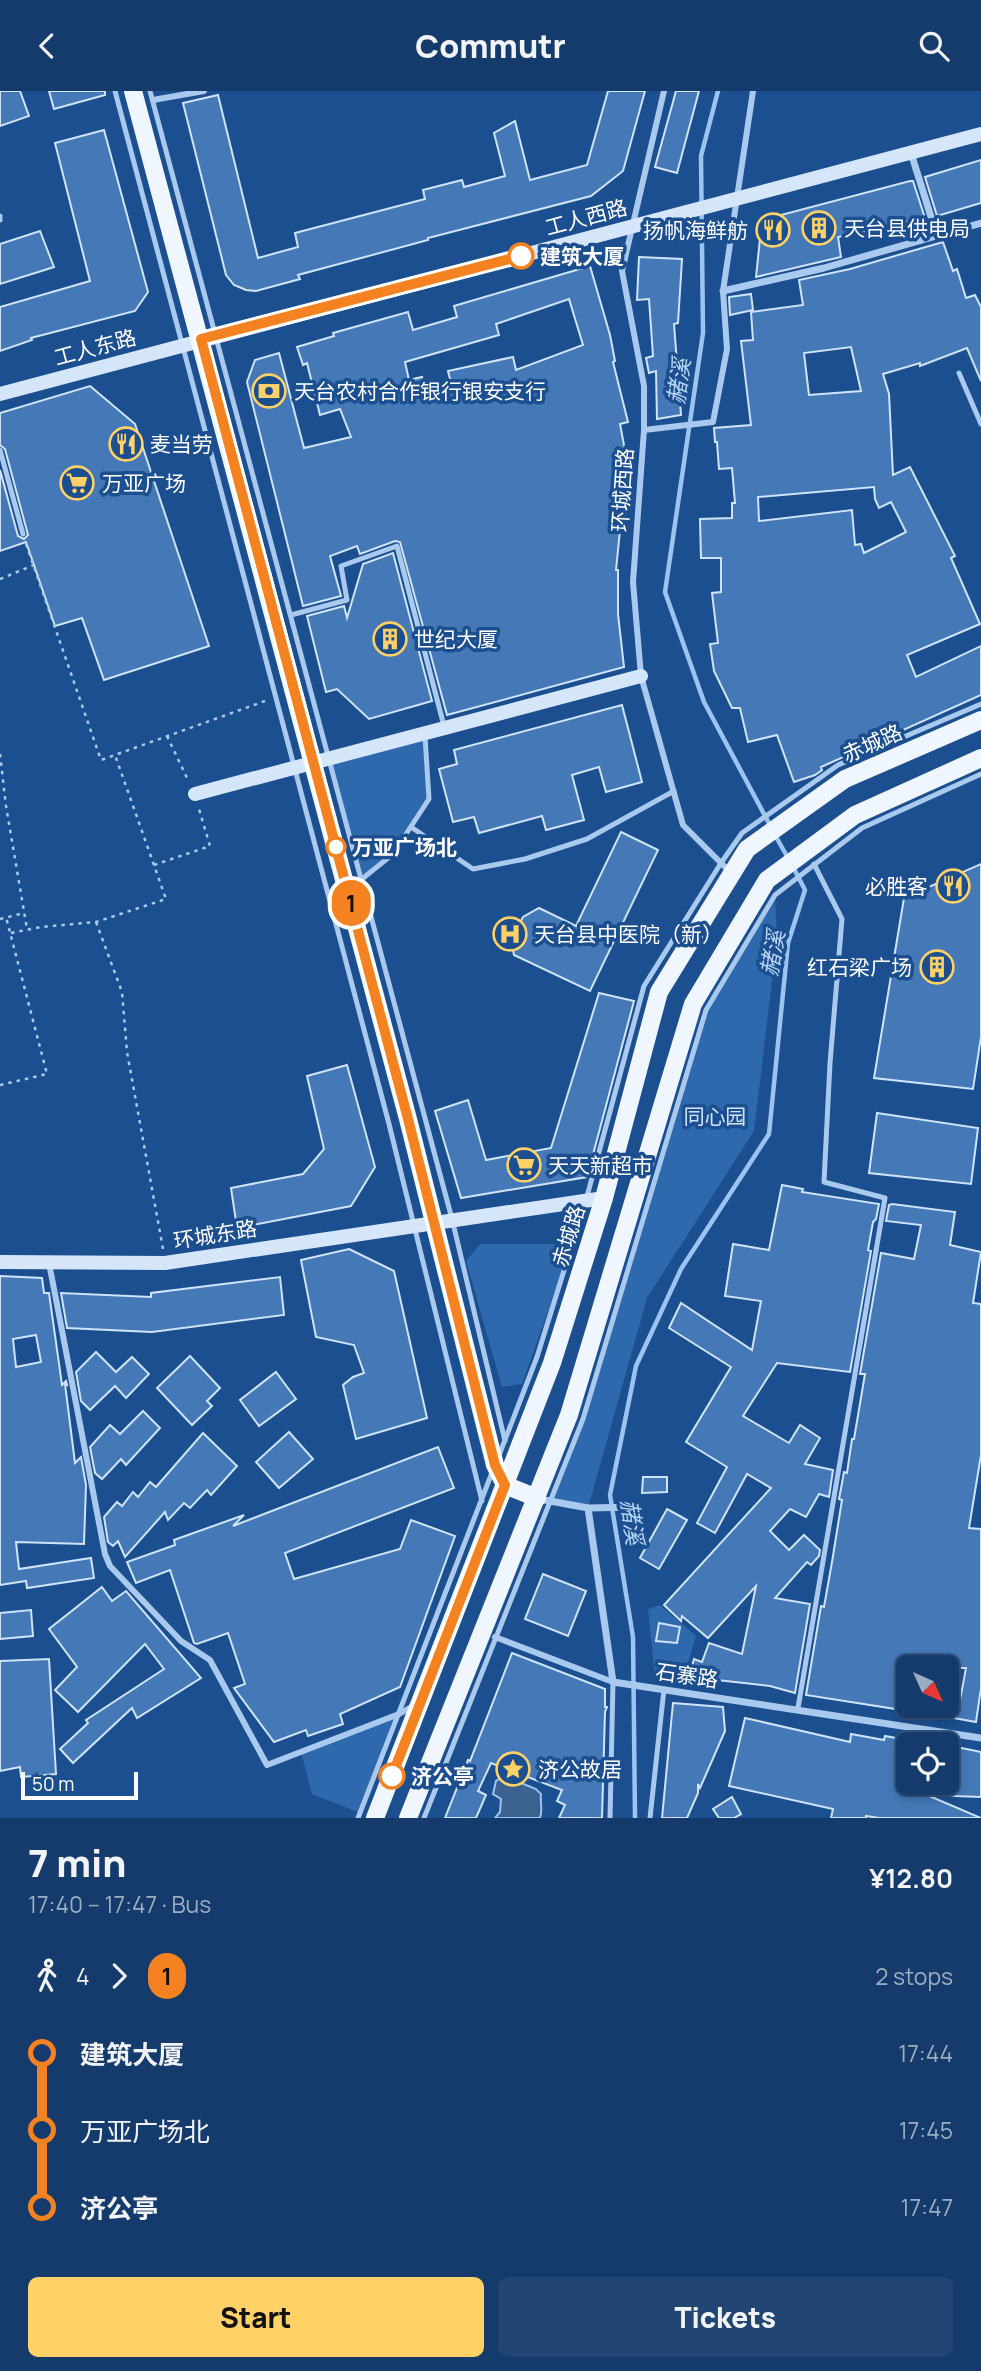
<!DOCTYPE html>
<meta charset="utf-8">
<style>
:root{--surface:#143b6b;--page:#214673;--text:#f1f3f6;--muted:#9dadc1;--line:#33557e;--accent:#ffd166}
body{margin:0;font-family:Manrope,"Noto Sans SC",sans-serif;background:var(--page);color:var(--text);height:100vh;display:flex;flex-direction:column;font-size:26px;white-space:nowrap}
*{box-sizing:border-box;margin:0}
p{font-size:23px;color:var(--muted)}
.icon{flex:none;width:38px;height:38px;fill:none;stroke:currentColor;stroke-width:2;stroke-linecap:round;stroke-linejoin:round}
.map{position:relative;height:1727px;overflow:hidden}
.panel{display:flex;flex-direction:column;background:var(--surface);flex:1}
.panel>*{flex:none}
.badge{padding:0 14px;border-radius:23px;font-size:24px;line-height:46px}
.needle{width:46px;rotate:135deg}
.buttons{position:absolute;left:896px;top:1564px;display:grid;gap:14px}
.buttons a{display:grid;place-items:center;width:63px;height:63px;border-radius:10px;background:var(--surface);box-shadow:0 4px 10px #0003,0 0 0 2px var(--line);font-size:35px}
.scale{position:absolute;left:21px;bottom:18px;width:117px;box-sizing:border-box;padding-left:7px;border:4px solid #fff;border-top:0;font-size:19px;line-height:24px;white-space:nowrap;color:#fff;-webkit-text-stroke:5px #1b4f8f;paint-order:stroke}
.map>.badge{position:absolute;translate:-50% -50%;box-shadow:0 0 0 4px #fff}
.legs{display:flex;align-items:center;gap:10px;height:77px;padding:0 28px;font-size:23px}
.legs p{margin-inline-start:auto}
.headline{display:flex;align-items:center;justify-content:space-between;height:119px;padding:0 28px}
h1{font-size:38px;font-weight:800;line-height:52px}
.button{display:flex;gap:14px;margin-top:auto;padding:14px 28px}
.button a{flex:1;height:80px;border-radius:10px;background:var(--accent);color:#111;font-size:28px;font-weight:800;line-height:80px;text-align:center}
.button a+a{background:var(--page);color:var(--text)}
ul{padding:0 28px;list-style:none}
li{display:flex;align-items:center;gap:24px;height:77px;font-size:26px}
li i{display:grid;place-items:center;width:10px;height:100%;margin:0 9px;background:currentColor}
li i::after{content:'';width:18px;height:18px;margin:-9px;border:5px solid;border-radius:50%;background:var(--surface)}
li p{margin-inline-start:auto}
li:first-child i{background:linear-gradient(#0000 50%,currentColor 0)}
li:last-child i{background:linear-gradient(currentColor 50%,#0000 0)}
header{display:flex;justify-content:space-between;align-items:center;height:91px;padding:0 28px;background:var(--surface);font-size:32px;font-weight:800}
.map>svg:first-child{display:block}
.green{fill:#2e69ad}
.water{fill:#3c6290;stroke:#9cc4f0;stroke-width:2}
.lines{fill:none;stroke-linecap:round;stroke-linejoin:round}
.stream{stroke:#9cc4f0;stroke-width:4.5}
.building{fill:#4478b7;stroke:#cfe3fa;stroke-width:2;fill-rule:evenodd}
.path{stroke:#a9c9ee;stroke-width:2.5;stroke-dasharray:3.5 5;stroke-linecap:butt}
.service{stroke:#a9c9ee;stroke-width:5}
.pedestrian{stroke:#a9c9ee;stroke-width:6}
.minor{stroke:#a9c9ee;stroke-width:7}
.secondary{stroke:#d6e6fa;stroke-width:14}
.primary{stroke:#f0f6ff;stroke-width:18}
.line-1-casing{stroke:#fff;stroke-width:16}
.line-1{stroke:#f58220;stroke-width:10}
.stop-1-dot{fill:#fff;stroke:#f58220;stroke-width:3.5}
.labels{text-anchor:middle;dominant-baseline:central;stroke-width:7;stroke-linejoin:round;paint-order:stroke}
.street-label{font-size:21px;fill:#fff;stroke:#1b4f8f}
.poi-label{font-size:21px;fill:#fff;stroke:#1b4f8f;text-anchor:start}
.stop-label{font-size:21px;font-weight:bold;fill:#fff;stroke:#1b4f8f;text-anchor:start}
.park-label{font-size:21px;fill:#cfe3fa;stroke:#1b4f8f}
.water-label{font-size:23px;font-style:italic;fill:#b5d3f5;stroke:#1b4f8f}
</style>
<header><svg class="icon" aria-label="back" viewBox="0 0 24 24"><path d="M15 5l-7 7 7 7"/></svg>Commutr<svg class="icon" aria-label="search" viewBox="0 0 24 24"><circle cx="10" cy="10" r="6"/><path d="M15 15l6 6"/></svg></header>
<div class="map">
<svg width="981" height="1727" viewBox="0 0 981 1727">
<rect width="100%" height="100%" fill="#1b4f8f"/>
<g class="green">
<path d="M 425,643 L 429,708 L 393,763 L 362,788 L 329,669 Z"/>
<path d="M 775,804 L 777,849 L 754,1040 L 647,1207 L 588,1417 L 550,1410 L 583,1328 L 706,919 Z"/>
<path d="M 480,1153 L 572,1153 L 522,1293 L 502,1296 L 466,1170 Z"/>
<path d="M 660,1514 L 696,1545 L 683,1589 L 655,1586 L 648,1518 Z"/>
<path d="M 399,1623 L 360,1722 L 312,1703 L 301,1661 Z"/>
</g>
<path class="water" d="M 504,1685 L 536,1698 L 541,1703 C 540,1712 543,1719 540,1727 L 495,1727 L 500,1721 L 501,1708 L 493,1703 L 496,1690 Z"/>
<g class="lines">
<g class="stream">
<path d="M 718,0 L 701,65 L 703,242 L 665,501 L 704,611 L 771,736"/>
<path d="M 775,744 L 788,767"/>
<path d="M 635,1727 L 633,1546 L 610,1404 L 636,1275 L 681,1178 L 769,1043 L 788,852 L 805,799 L 792,774"/>
</g>
</g>
<g class="building">
<path d="M 0,0 L 20,0 L 29,25 L 0,35 Z"/>
<path d="M 49,0 L 105,0 L 105,4 L 54,18 Z"/>
<path d="M 608,0 L 645,0 L 623,80 L 591,105 L 428,147 L 428,149 L 298,184 L 300,188 L 256,200 L 246,199 L 234,194 L 226,184 L 183,12 L 218,4 L 258,167 L 298,156 L 295,142 L 425,108 L 423,99 L 462,89 L 464,96 L 505,85 L 494,42 L 515,30 L 530,89 L 587,74 Z"/>
<path d="M 676,0 L 699,0 L 677,82 L 655,76 Z"/>
<path d="M 104,39 L 148,201 L 135,220 L 31,247 L 32,249 L 0,260 L 0,216 L 90,190 L 55,52 Z"/>
<path d="M 981,69 L 981,112 L 937,125 L 925,86 Z"/>
<path d="M 910,90 L 913,90 L 925,127 L 838,146 L 841,166 L 756,186 L 762,129 Z"/>
<path d="M 40,140 L 54,176 L 0,193 L 0,153 Z"/>
<path d="M 943,151 L 953,180 L 957,178 L 966,207 L 975,204 L 981,216 L 981,290 L 967,257 L 920,275 L 920,272 L 883,283 L 889,303 L 893,384 L 910,376 L 955,465 L 951,467 L 980,533 L 907,564 L 916,586 L 981,555 L 981,604 L 821,676 L 822,679 L 815,684 L 794,691 L 777,644 L 748,651 L 740,617 L 732,617 L 714,580 L 710,553 L 718,552 L 712,502 L 721,501 L 721,467 L 701,467 L 700,428 L 732,427 L 732,412 L 735,412 L 732,377 L 719,378 L 717,351 L 715,351 L 714,337 L 751,334 L 741,250 L 753,249 L 751,221 L 803,214 L 799,189 L 850,178 ZM 851,256 L 861,300 L 809,304 L 804,262 ZM 874,396 L 875,408 L 879,417 L 891,411 L 906,441 L 864,462 L 861,453 L 855,454 L 852,419 L 759,430 L 758,406 Z"/>
<path d="M 639,166 L 682,168 L 678,232 L 674,233 L 681,324 L 657,328 L 656,280 L 649,282 L 646,267 L 653,265 L 649,208 L 637,209 Z"/>
<path d="M 590,175 L 610,244 L 615,270 L 613,271 L 628,331 L 620,333 L 627,370 L 616,479 L 618,479 L 618,523 L 624,576 L 447,624 L 400,451 L 395,450 L 360,463 L 357,455 L 330,465 L 341,505 L 303,515 L 247,291 L 255,269 L 279,262 L 304,357 L 351,346 L 340,318 L 320,324 L 307,272 L 303,274 L 297,256 L 334,245 L 333,242 L 408,221 L 413,239 L 457,226 L 454,215 ZM 569,208 L 583,254 L 516,279 L 513,266 L 448,280 L 451,292 L 427,301 L 422,286 L 409,289 L 405,271 L 499,244 L 496,233 Z"/>
<path d="M 751,203 L 753,219 L 730,224 L 729,206 Z"/>
<path d="M 90,295 L 135,333 L 209,555 L 104,589 L 82,527 L 55,535 L 26,451 L 0,460 L 0,379 L 18,445 L 24,448 L 28,444 L 5,358 L 0,354 L 0,322 Z"/>
<path d="M 393,462 L 432,610 L 369,628 L 337,598 L 326,601 L 307,525 L 344,515 L 347,527 L 363,473 Z"/>
<path d="M 622,614 L 642,691 L 606,701 L 599,676 L 572,684 L 584,729 L 546,739 L 542,725 L 479,742 L 474,726 L 453,731 L 439,678 L 457,673 L 454,659 Z"/>
<path d="M 621,741 L 658,759 L 590,900 L 514,864 L 511,849 L 523,826 L 539,817 L 576,835 Z"/>
<path d="M 981,773 L 981,946 L 973,998 L 874,987 L 904,807 Z"/>
<path d="M 599,902 L 634,910 L 587,1086 L 461,1107 L 435,1020 L 468,1009 L 486,1069 L 551,1057 Z"/>
<path d="M 347,974 L 375,1076 L 351,1115 L 237,1137 L 231,1097 L 303,1083 L 324,1058 L 307,985 Z"/>
<path d="M 877,1022 L 978,1037 L 971,1093 L 869,1082 Z"/>
<path d="M 782,1094 L 803,1098 L 802,1101 L 879,1113 L 876,1128 L 873,1131 L 868,1159 L 871,1160 L 850,1281 L 777,1272 L 743,1325 L 789,1352 L 800,1334 L 820,1347 L 805,1373 L 833,1379 L 829,1406 L 819,1403 L 806,1426 L 790,1418 L 770,1440 L 789,1459 L 804,1444 L 820,1459 L 819,1465 L 811,1474 L 807,1471 L 775,1507 L 810,1513 L 795,1602 L 770,1595 L 717,1589 L 690,1582 L 694,1568 L 702,1571 L 709,1552 L 742,1563 L 756,1495 L 708,1547 L 682,1525 L 681,1530 L 664,1514 L 771,1397 L 747,1383 L 715,1442 L 697,1432 L 727,1376 L 686,1351 L 731,1276 L 669,1237 L 681,1212 L 752,1259 L 761,1210 L 725,1205 L 733,1153 L 769,1159 Z"/>
<path d="M 892,1113 L 955,1121 L 950,1154 L 981,1161 L 973,1212 L 981,1213 L 981,1364 L 969,1437 L 981,1438 L 981,1597 L 976,1631 L 926,1622 L 927,1615 L 959,1615 L 966,1577 L 908,1577 L 902,1619 L 806,1604 L 821,1515 L 824,1516 L 832,1471 L 842,1409 L 839,1408 L 844,1381 L 847,1382 L 852,1348 L 854,1348 L 865,1283 L 860,1283 L 881,1162 L 914,1168 L 921,1134 L 886,1130 L 889,1114 Z"/>
<path d="M 349,1158 L 394,1180 L 427,1327 L 356,1348 L 343,1294 L 353,1286 L 364,1282 L 354,1254 L 316,1246 L 301,1169 Z"/>
<path d="M 0,1185 L 42,1187 L 44,1202 L 49,1202 L 62,1294 L 66,1290 L 67,1294 L 65,1293 L 75,1372 L 81,1366 L 86,1394 L 84,1453 L 16,1451 L 19,1478 L 91,1467 L 94,1487 L 27,1497 L 26,1490 L 0,1494 ZM 36,1244 L 41,1271 L 16,1276 L 13,1248 Z"/>
<path d="M 280,1186 L 284,1224 L 152,1241 L 67,1237 L 61,1202 L 151,1206 L 151,1202 Z"/>
<path d="M 96,1261 L 116,1281 L 132,1266 L 149,1283 L 126,1307 L 115,1295 L 90,1319 L 81,1310 L 76,1281 Z"/>
<path d="M 190,1265 L 220,1297 L 207,1310 L 212,1315 L 192,1334 L 157,1297 Z"/>
<path d="M 276,1281 L 296,1308 L 259,1335 L 240,1309 Z"/>
<path d="M 143,1320 L 160,1337 L 126,1374 L 121,1368 L 102,1388 L 95,1382 L 90,1356 L 110,1334 L 120,1343 Z"/>
<path d="M 289,1341 L 313,1368 L 279,1397 L 256,1371 Z"/>
<path d="M 203,1342 L 237,1375 L 211,1404 L 207,1399 L 190,1417 L 184,1412 L 168,1429 L 165,1421 L 125,1466 L 118,1450 L 113,1455 L 108,1451 L 104,1426 L 117,1411 L 122,1415 L 133,1401 L 138,1406 L 150,1391 L 156,1396 Z"/>
<path d="M 438,1356 L 454,1397 L 285,1462 L 294,1488 L 400,1458 L 411,1429 L 455,1445 L 400,1596 L 340,1623 L 343,1633 L 308,1645 L 306,1639 L 274,1651 L 234,1597 L 245,1593 L 228,1542 L 197,1553 L 194,1552 L 170,1479 L 136,1492 L 127,1471 L 175,1454 L 174,1449 L 244,1424 L 233,1435 Z"/>
<path d="M 643,1386 L 667,1386 L 667,1401 L 642,1402 Z"/>
<path d="M 667,1418 L 687,1429 L 659,1478 L 640,1467 Z"/>
<path d="M 543,1483 L 586,1500 L 568,1545 L 525,1528 Z"/>
<path d="M 102,1496 L 112,1510 L 126,1500 L 201,1587 L 137,1627 L 132,1617 L 73,1672 L 60,1658 L 88,1632 L 86,1629 L 164,1578 L 145,1553 L 78,1621 L 55,1599 L 77,1576 L 49,1538 Z"/>
<path d="M 31,1519 L 33,1545 L 0,1548 L 0,1522 Z"/>
<path d="M 659,1532 L 680,1536 L 677,1552 L 656,1550 Z"/>
<path d="M 512,1562 L 605,1598 L 605,1616 L 607,1616 L 605,1621 L 602,1727 L 559,1727 L 565,1714 L 557,1710 L 562,1699 L 491,1672 L 478,1700 L 486,1704 L 476,1727 L 445,1727 L 468,1669 L 470,1670 Z"/>
<path d="M 49,1568 L 56,1683 L 21,1686 L 20,1676 L 0,1680 L 0,1570 Z"/>
<path d="M 673,1612 L 723,1616 L 725,1640 L 700,1697 L 698,1693 L 698,1702 L 687,1727 L 662,1727 Z"/>
<path d="M 745,1627 L 850,1651 L 851,1643 L 884,1649 L 885,1645 L 907,1649 L 902,1679 L 908,1680 L 908,1692 L 947,1692 L 947,1654 L 981,1661 L 981,1706 L 927,1704 L 981,1727 L 879,1727 L 866,1725 L 866,1727 L 831,1727 L 833,1718 L 729,1695 Z"/>
<path d="M 732,1706 L 741,1723 L 734,1727 L 719,1727 L 713,1718 Z"/>
</g>
<g class="lines">
<g class="path">
<path d="M 26,453 L 101,669 L 265,610"/>
<path d="M 0,488 L 34,474"/>
<path d="M 167,645 L 188,689"/>
<path d="M 0,663 L 6,715 L 27,838"/>
<path d="M 154,774 L 210,755 L 199,718"/>
<path d="M 0,828 L 24,822"/>
<path d="M 96,831 L 122,901 L 127,961 L 163,1158"/>
<path d="M 11,842 L 41,836 L 96,831 L 166,808 L 115,664"/>
<path d="M 0,994 L 47,983 L 6,826"/>
</g>
<g class="service">
<path d="M 115,0 L 389,1033 L 482,1410"/>
<path d="M 150,0 L 452,1128 L 505,1350"/>
<path d="M 0,125 L 0,129"/>
<path d="M 959,282 L 981,333"/>
<path d="M 0,359 L 23,443"/>
<path d="M 291,524 L 347,509 L 341,475 L 397,455 L 444,635"/>
<path d="M 411,736 L 473,778 L 525,768 L 587,748 L 674,700"/>
<path d="M 362,788 L 393,763 L 429,708 L 425,645"/>
<path d="M 498,1367 L 537,1266 L 586,1109 L 644,895 L 721,772 L 742,742 L 838,674 L 981,613"/>
<path d="M 798,1617 L 885,1107 L 824,1091 L 830,972 L 842,828 L 814,773"/>
<path d="M 358,1727 L 493,1379"/>
<path d="M 424,1727 L 583,1328 L 706,919 L 775,804 L 862,737 L 981,683"/>
<path d="M 610,1727 L 613,1591"/>
<path d="M 650,1727 L 664,1598"/>
</g>
<g class="pedestrian">
<path d="M 664,0 L 622,180 L 644,295 L 644,339 L 633,491 L 641,585 L 683,734 L 730,781"/>
<path d="M 153,9 L 204,0"/>
<path d="M 644,339 L 713,331 L 727,258 L 723,200 L 753,0"/>
<path d="M 49,1172 L 105,1463 L 110,1475 L 181,1550 L 210,1569 L 267,1674 L 399,1623 L 413,1615"/>
<path d="M 495,1546 L 613,1591"/>
</g>
<g class="minor">
<path d="M 911,62 L 937,145"/>
<path d="M 723,200 L 824,177 L 981,132"/>
<path d="M 539,1408 L 588,1417 L 613,1591 L 981,1647"/>
<path d="M 588,1417 L 638,1416"/>
</g>
<g class="secondary">
<path d="M 0,303 L 981,43"/>
<path d="M 195,703 L 641,585"/>
<path d="M 0,1171 L 165,1172 L 604,1107"/>
</g>
<g class="primary">
<path d="M 133,0 L 408,1028 L 495,1374 L 505,1394 L 537,1407"/>
<path d="M 375,1727 L 552,1272 L 604,1107 L 659,901 L 747,758 L 845,688 L 981,629"/>
<path d="M 408,1727 L 569,1324 L 693,913 L 767,789 L 855,724 L 981,667"/>
</g>
</g>
<g class="lines">
<defs>
<path id="line-1" d="M 392,1685 L 505,1394 L 495,1374 L 408,1028 L 201,248 L 521,165"/>
</defs>
<use href="#line-1" class="line-1-casing"/>
<use href="#line-1" class="line-1"/>
</g>
<defs>
<symbol id="building-ring" viewBox="-11 -11 22 22"><circle r="9.5" fill="#1b4f8f" stroke="#ffd166" stroke-width="1.5"/><path d="M-4-6H4V6H1V3H-1V6H-4ZM-2.5-4.3h1.7v1.8h-1.7ZM.8-4.3h1.7v1.8H.8ZM-2.5-1h1.7V.8h-1.7ZM.8-1h1.7V.8H.8Z" fill="#ffd166"/></symbol>
<symbol id="restaurant-ring" viewBox="-11 -11 22 22"><circle r="9.5" fill="#1b4f8f" stroke="#ffd166" stroke-width="1.5"/><path d="M-5-6h1v4h1v-4h1v4h1v-4h1v5L-1.5 .5V6h-2V.5L-5-1ZM5-6V6H3V1.5H1.5Q1.5-4 5-6Z" fill="#ffd166"/></symbol>
<symbol id="bank-ring" viewBox="-11 -11 22 22"><circle r="9.5" fill="#1b4f8f" stroke="#ffd166" stroke-width="1.5"/><path d="M-6-4H6V4H-6ZM0-2.3a2.3 2.3 0 1 0 0 4.6a2.3 2.3 0 1 0 0-4.6Z" fill="#ffd166"/></symbol>
<symbol id="supermarket-ring" viewBox="-11 -11 22 22"><circle r="9.5" fill="#1b4f8f" stroke="#ffd166" stroke-width="1.5"/><path d="M-6-5.5h2.5l.6 2H6L4.5 2H-2.5L-4.4-4H-6ZM-1.5 3.2a1.3 1.3 0 1 0 .1 0ZM3 3.2a1.3 1.3 0 1 0 .1 0Z" fill="#ffd166"/></symbol>
<symbol id="hospital-ring" viewBox="-11 -11 22 22"><circle r="9.5" fill="#1b4f8f" stroke="#ffd166" stroke-width="1.5"/><path d="M-5-5h3v3.5h4V-5h3V5h-3V1.5h-4V5h-3Z" fill="#ffd166"/></symbol>
<symbol id="sight-ring" viewBox="-11 -11 22 22"><circle r="9.5" fill="#1b4f8f" stroke="#ffd166" stroke-width="1.5"/><path d="M0-6L1.8-2.2L6-1.7L2.9 1.2L3.7 5.4L0 3.3L-3.7 5.4L-2.9 1.2L-6-1.7L-1.8-2.2Z" fill="#ffd166"/></symbol>
</defs>
<g fill-rule="evenodd">
<use href="#building-ring" x="800" y="118" width="38" height="38"/>
<use href="#restaurant-ring" x="754" y="120" width="38" height="38"/>
<use href="#bank-ring" x="250" y="281" width="38" height="38"/>
<use href="#restaurant-ring" x="107" y="334" width="38" height="38"/>
<use href="#supermarket-ring" x="58" y="373" width="38" height="38"/>
<use href="#building-ring" x="371" y="529" width="38" height="38"/>
<use href="#restaurant-ring" x="934" y="776" width="38" height="38"/>
<use href="#hospital-ring" x="491" y="824" width="38" height="38"/>
<use href="#building-ring" x="918" y="857" width="38" height="38"/>
<use href="#supermarket-ring" x="505" y="1055" width="38" height="38"/>
<use href="#sight-ring" x="494" y="1659" width="38" height="38"/>
</g>
<g class="stop-1-dot">
<circle cx="521" cy="165" r="12"/>
<circle cx="336" cy="756" r="9"/>
<circle cx="392" cy="1685" r="12"/>
</g>
<g class="labels">
<g class="street-label">
<text transform="translate(586 126) rotate(-15)">工人西路</text>
<text transform="translate(95 256) rotate(-15)">工人东路</text>
<text transform="translate(622 399) rotate(-86)">环城西路</text>
<text transform="translate(872 652) rotate(-24)">赤城路</text>
<text transform="translate(215 1143) rotate(-9)">环城东路</text>
<text transform="translate(568 1145) rotate(-73)">赤城路</text>
<text transform="translate(687 1584) rotate(8)">石寨路</text>
</g>
<g class="poi-label">
<text x="844" y="137">天台县供电局</text>
<text x="748" y="139" text-anchor="end">扬帆海鲜舫</text>
<text x="294" y="300">天台农村合作银行银安支行</text>
<text x="150" y="353">麦当劳</text>
<text x="102" y="392">万亚广场</text>
<text x="414" y="548">世纪大厦</text>
<text x="928" y="795" text-anchor="end">必胜客</text>
<text x="534" y="843">天台县中医院（新）</text>
<text x="912" y="876" text-anchor="end">红石梁广场</text>
<text x="548" y="1074">天天新超市</text>
<text x="538" y="1678">济公故居</text>
</g>
<g class="stop-label">
<text x="540" y="165">建筑大厦</text>
<text x="352" y="756">万亚广场北</text>
<text x="411" y="1685">济公亭</text>
</g>
<g class="park-label">
<text x="715" y="1025">同心园</text>
</g>
<g class="water-label">
<text transform="translate(678 290) rotate(-82)">赭溪</text>
<text transform="translate(772 862) rotate(-80)">赭溪</text>
<text transform="translate(633 1431) rotate(82)">赭溪</text>
</g>
</g>
</svg>
<div class="buttons">
<a><svg class="needle" viewBox="-14 -14 28 28"><path d="M0-13l5 13h-10z" fill="#e53935"/><path d="M0 13l5-13h-10z" fill="#9dadc1"/></svg></a>
<a><svg class="icon" aria-label="locate" viewBox="0 0 24 24"><circle cx="12" cy="12" r="6"/><path d="M12 2v4M12 18v4M2 12h4M18 12h4"/></svg></a>
</div>
<div class="scale">50 m</div>
<b class="badge" style="left:351px;top:812px;background:#f58220;color:#111">1</b>
</div>
<section class="panel">
<div class="headline"><div><h1>7 min</h1><p>17:40 – 17:47 · Bus</p></div><b>¥12.80</b></div>
<div class="legs"><svg class="icon" aria-label="walk" viewBox="0 0 24 24"><circle cx="13" cy="4" r="2"/><path d="M13 8l-2 6 4 7M11 14l-3 7M7 12l3-4h3l4 4"/></svg>4<svg class="icon" aria-label="forward" viewBox="0 0 24 24"><path d="M9 5l7 7-7 7"/></svg><b class="badge" style="background:#f58220;color:#111">1</b><p>2 stops</p></div>
<ul>
<li><i style="color:#f58220"></i><b>建筑大厦</b><p>17:44</p></li>
<li><i style="color:#f58220"></i><span>万亚广场北</span><p>17:45</p></li>
<li><i style="color:#f58220"></i><b>济公亭</b><p>17:47</p></li>
</ul>
<div class="button"><a>Start</a><a>Tickets</a></div>
</section>
